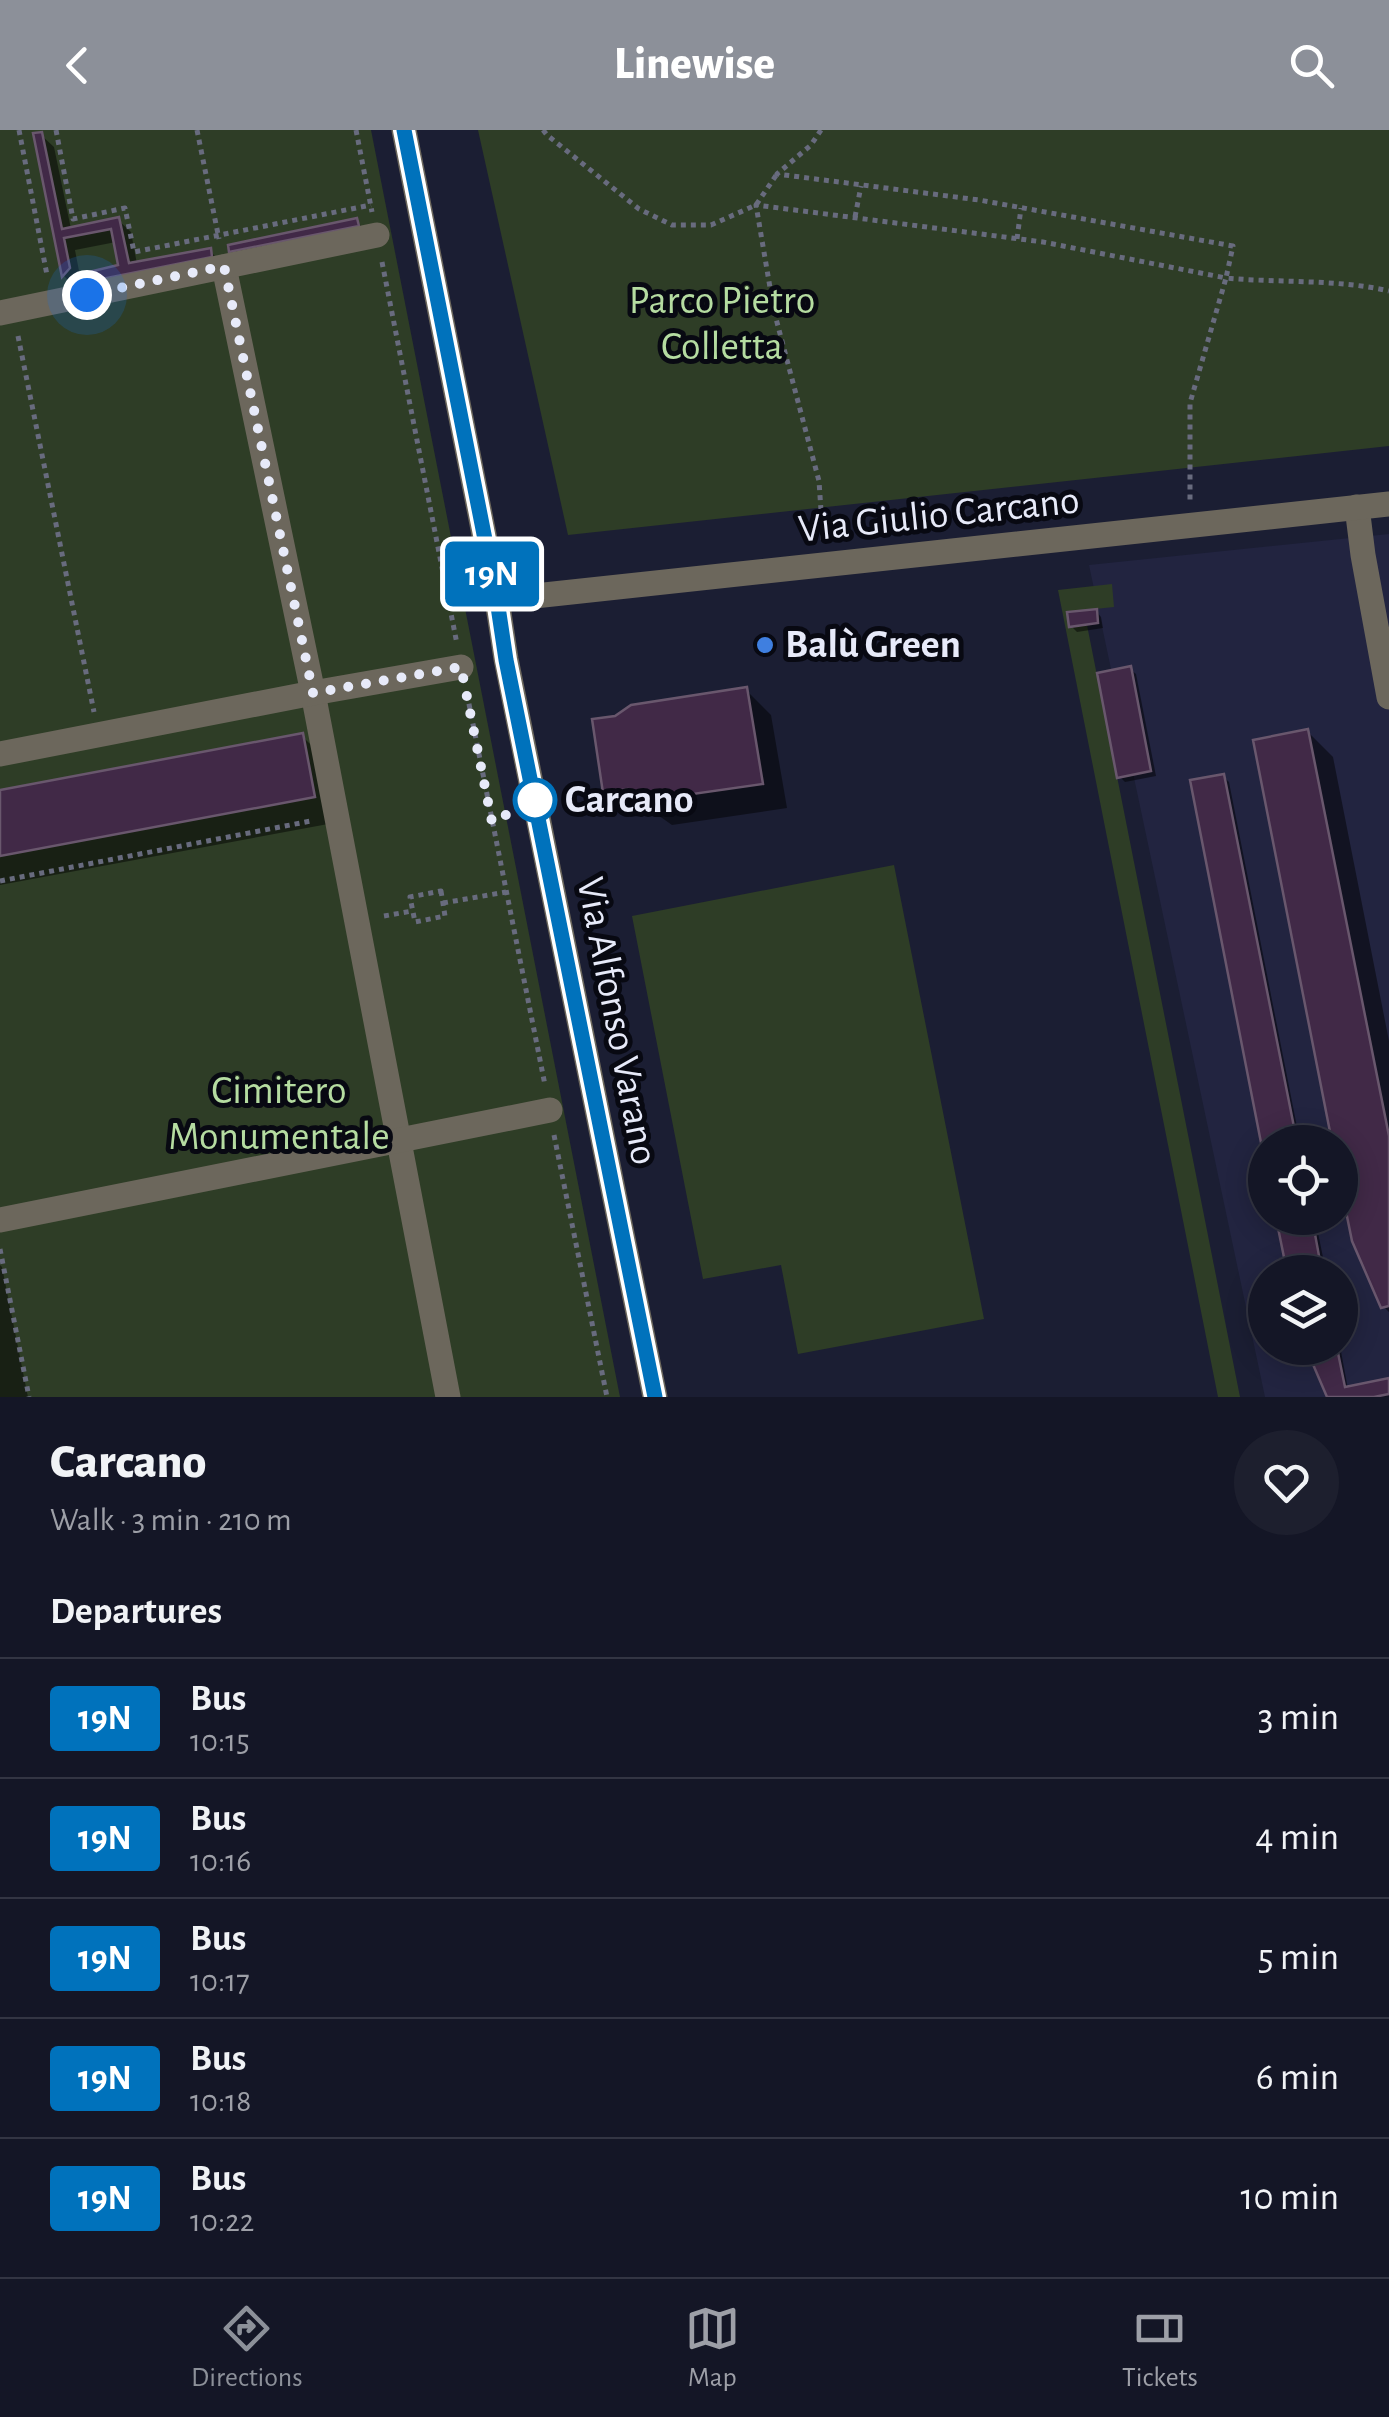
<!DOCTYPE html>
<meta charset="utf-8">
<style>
:root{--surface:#141626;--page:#1d1f2e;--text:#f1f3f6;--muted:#9d9fa7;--line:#333543;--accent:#8c9099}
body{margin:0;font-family:"Alegreya Sans",sans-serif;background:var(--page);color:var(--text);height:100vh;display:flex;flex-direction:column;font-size:38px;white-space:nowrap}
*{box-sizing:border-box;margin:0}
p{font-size:32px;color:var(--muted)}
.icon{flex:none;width:55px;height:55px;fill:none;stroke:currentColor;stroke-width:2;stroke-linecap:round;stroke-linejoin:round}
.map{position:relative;height:1267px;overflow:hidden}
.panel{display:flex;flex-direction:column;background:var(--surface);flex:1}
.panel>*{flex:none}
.badge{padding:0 20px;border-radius:8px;font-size:35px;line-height:65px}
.fabs{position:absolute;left:1248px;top:995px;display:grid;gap:20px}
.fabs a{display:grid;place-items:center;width:110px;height:110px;border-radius:50%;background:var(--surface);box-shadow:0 5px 25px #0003,0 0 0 2px var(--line);font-size:50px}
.you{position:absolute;width:50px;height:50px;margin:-25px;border:8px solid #fff;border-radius:50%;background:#1a73e8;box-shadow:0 0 0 15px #1a73e833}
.map>.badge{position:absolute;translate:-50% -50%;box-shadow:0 0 0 5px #fff}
h2{padding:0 50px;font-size:38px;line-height:90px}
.round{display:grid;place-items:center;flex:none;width:105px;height:105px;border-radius:52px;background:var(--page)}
.overview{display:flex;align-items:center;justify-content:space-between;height:170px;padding:0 50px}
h1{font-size:48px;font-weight:800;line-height:75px}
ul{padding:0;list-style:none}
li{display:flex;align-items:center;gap:30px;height:120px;padding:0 50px;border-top:2px solid var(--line)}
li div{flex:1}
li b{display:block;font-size:38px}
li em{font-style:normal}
li .badge{min-width:110px;font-weight:700;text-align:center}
header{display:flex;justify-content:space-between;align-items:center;height:130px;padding:0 50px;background:var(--accent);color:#fff;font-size:45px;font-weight:800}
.menu{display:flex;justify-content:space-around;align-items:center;height:140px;border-top:2px solid var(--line);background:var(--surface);font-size:28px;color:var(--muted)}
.menu a{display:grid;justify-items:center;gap:5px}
.menu .selected{color:var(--accent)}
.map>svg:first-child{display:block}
.built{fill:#222440;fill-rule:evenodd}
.green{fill:#2e3d26}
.shadow{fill:#0007;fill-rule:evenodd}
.building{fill:#412947;stroke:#69576d;stroke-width:2.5}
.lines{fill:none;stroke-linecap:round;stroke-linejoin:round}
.path{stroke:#686b7e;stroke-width:5;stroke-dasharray:5 5;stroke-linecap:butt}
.street{stroke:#6c675c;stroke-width:25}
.line-casing{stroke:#fff;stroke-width:22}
.line{stroke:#0072bc;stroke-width:15}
.walk{stroke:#e7eaf9;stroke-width:10;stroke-dasharray:0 18}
.shop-dot{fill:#3f7fe0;stroke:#080912;stroke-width:4}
.stop-dot{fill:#fff;stroke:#0072bc;stroke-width:5}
.labels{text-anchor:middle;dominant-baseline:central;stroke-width:10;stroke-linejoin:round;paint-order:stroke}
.park-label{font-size:40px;fill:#b5dca1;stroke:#080912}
.street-label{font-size:40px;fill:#e7eaf9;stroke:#080912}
.poi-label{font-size:40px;font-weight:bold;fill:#e7eaf9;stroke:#080912;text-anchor:start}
.stop-label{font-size:40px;font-weight:bold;fill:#e7eaf9;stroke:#080912;text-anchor:start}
</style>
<header><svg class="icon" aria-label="back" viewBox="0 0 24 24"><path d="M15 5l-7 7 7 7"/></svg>Linewise<svg class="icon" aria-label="search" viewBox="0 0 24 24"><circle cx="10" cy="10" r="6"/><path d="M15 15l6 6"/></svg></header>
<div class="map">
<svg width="1389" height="1267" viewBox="0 0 1389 1267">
<rect width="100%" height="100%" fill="#1b1e33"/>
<path class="built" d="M 1389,404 L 1389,1267 L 1265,1267 L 1089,435 ZM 1265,1012 L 1340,1012 L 1340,1088 L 1265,1088 ZM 1265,1142 L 1340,1142 L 1340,1218 L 1265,1218 Z"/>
<g class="green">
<path d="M 0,0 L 371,0 L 620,1267 L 0,1267 Z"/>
<path d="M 478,0 L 1389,0 L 1389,316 L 568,405 Z"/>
<path d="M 1112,454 L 1114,477 L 1067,482 L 1069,497 L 1087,495 L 1240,1267 L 1218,1267 L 1058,460 Z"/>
<path d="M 894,735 L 984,1189 L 798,1224 L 781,1135 L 703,1149 L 632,786 Z"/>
</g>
<g class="shadow">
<path d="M 41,5 L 54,17 L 71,99 L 118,90 L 131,102 L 137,134 L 210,121 L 222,133 L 76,158 L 64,146 L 36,6 ZM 116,112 L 121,137 L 80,146 L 75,120 Z"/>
<path d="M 357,91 L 362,97 L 237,126 L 232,121 Z"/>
<path d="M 1096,481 L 1101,487 L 1103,498 L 1077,502 L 1071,496 Z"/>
<path d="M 1130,539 L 1136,544 L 1156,646 L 1125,652 L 1120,647 Z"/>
<path d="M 746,560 L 771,585 L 787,678 L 672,695 L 655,683 L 631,687 L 606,662 Z"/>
<path d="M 1308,602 L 1333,627 L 1389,911 L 1389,1182 L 1383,1176 L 1340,1039 L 1340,1012 L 1335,1012 L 1256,612 Z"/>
<path d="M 302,606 L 327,631 L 339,692 L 0,755 L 0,662 Z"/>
<path d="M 1223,646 L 1229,652 L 1300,1012 L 1265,1012 L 1265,1020 Z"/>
<path d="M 1278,1088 L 1315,1088 L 1326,1142 L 1289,1142 Z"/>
<path d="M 0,1135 L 2,1137 L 28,1267 L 0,1267 Z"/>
<path d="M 1340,1216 L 1348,1259 L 1389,1251 L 1389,1267 L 1329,1267 L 1309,1218 L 1340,1218 Z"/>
</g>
<g class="building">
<path d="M 42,2 L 62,99 L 119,87 L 129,133 L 211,118 L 212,127 L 72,155 L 76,145 L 118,135 L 111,99 L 64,108 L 70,138 L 62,147 L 33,3 Z"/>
<path d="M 357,88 L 359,96 L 229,122 L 228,115 Z"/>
<path d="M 1097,479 L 1098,493 L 1069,497 L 1067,482 Z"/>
<path d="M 1131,536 L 1151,641 L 1117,648 L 1097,543 Z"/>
<path d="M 747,557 L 763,654 L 644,671 L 628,659 L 603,663 L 592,589 L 615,586 L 631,575 Z"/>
<path d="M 1308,599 L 1389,1006 L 1389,1176 L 1381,1178 L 1352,1111 L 1340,1052 L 1340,1012 L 1332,1012 L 1253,610 Z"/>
<path d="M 303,603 L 315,667 L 0,726 L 0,660 Z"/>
<path d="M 1224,644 L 1297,1012 L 1265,1012 L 1265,1033 L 1190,650 Z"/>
<path d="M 1276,1088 L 1312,1088 L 1322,1142 L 1287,1142 Z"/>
<path d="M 1306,1218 L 1337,1218 L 1345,1257 L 1389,1248 L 1389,1264 L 1374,1267 L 1327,1267 Z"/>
</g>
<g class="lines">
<g class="path">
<path d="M 19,0 L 47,145"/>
<path d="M 56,0 L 73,89 L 125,78 L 134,122 L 371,75"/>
<path d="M 197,0 L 219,109"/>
<path d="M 356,0 L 372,82"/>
<path d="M 543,0 L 547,5 L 639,79 L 672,95 L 711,95 L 756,75 L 777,44"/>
<path d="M 821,0 L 811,15 L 777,44 L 979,70 L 1233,116 L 1226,148 C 1279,153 1338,149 1389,161"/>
<path d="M 855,87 L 861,56"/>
<path d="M 1017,109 L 1021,78"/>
<path d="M 382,132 L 457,514"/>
<path d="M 18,206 L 94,582"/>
<path d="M 823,410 L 819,351 L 774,181 L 756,75 L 1043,112 L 1226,148 L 1190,273 L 1190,372"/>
<path d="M 467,564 L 545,955"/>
<path d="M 0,751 L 311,691"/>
<path d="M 441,761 L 445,786 L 415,792 L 410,767 Z"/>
<path d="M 443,773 L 506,762"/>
<path d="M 384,786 L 412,781"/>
<path d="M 554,1005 L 607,1267"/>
<path d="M 0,1119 L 29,1267"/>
</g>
<g class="street">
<path d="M 404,0 L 497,470 L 506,529 L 655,1267"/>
<path d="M 224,137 L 313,563 L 448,1267"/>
<path d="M 0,183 L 377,105"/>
<path d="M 1357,377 L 1363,425 L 1389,567"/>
<path d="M 497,470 L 1389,374"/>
<path d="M 0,624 L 313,563 L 461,537"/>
<path d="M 0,1090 L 550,980"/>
</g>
</g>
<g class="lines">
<defs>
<path id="line" d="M 404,0 L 497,470 L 506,530 L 655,1267"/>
</defs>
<use href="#line" class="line-casing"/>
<use href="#line" class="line"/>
<path class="walk" d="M 87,165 L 224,136 L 313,563 L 461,537 L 492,692 L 535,670"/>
</g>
<circle class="shop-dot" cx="765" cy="515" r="10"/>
<circle class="stop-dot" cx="535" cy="670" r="20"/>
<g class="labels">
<g class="park-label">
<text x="722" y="171">Parco Pietro<tspan x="722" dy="46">Colletta</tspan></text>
<text x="279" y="961">Cimitero<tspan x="279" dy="46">Monumentale</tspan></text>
</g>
<g class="street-label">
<text transform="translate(939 385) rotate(-6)">Via Giulio Carcano</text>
<text transform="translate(617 891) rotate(79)">Via Alfonso Varano</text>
</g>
<g class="poi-label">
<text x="785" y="515">Balù Green</text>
</g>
<g class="stop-label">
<text x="565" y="670">Carcano</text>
</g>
</g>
</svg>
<div class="fabs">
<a><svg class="icon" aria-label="locate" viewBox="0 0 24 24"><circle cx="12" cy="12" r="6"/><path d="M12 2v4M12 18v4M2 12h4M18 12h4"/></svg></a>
<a><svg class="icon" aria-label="layers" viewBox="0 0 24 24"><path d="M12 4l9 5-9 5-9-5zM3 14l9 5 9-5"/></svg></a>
</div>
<div class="you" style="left:87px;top:165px"></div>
<b class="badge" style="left:492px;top:444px;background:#0072bc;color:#fff">19N</b>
</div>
<section class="panel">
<div class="overview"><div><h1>Carcano</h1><p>Walk · 3 min · 210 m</p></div><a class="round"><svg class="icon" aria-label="heart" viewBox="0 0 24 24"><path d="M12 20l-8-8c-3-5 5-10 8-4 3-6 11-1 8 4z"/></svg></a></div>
<h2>Departures</h2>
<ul>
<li><span class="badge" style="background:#0072bc;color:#fff">19N</span><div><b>Bus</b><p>10:15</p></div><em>3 min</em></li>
<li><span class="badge" style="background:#0072bc;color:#fff">19N</span><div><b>Bus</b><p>10:16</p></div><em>4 min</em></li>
<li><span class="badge" style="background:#0072bc;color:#fff">19N</span><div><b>Bus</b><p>10:17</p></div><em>5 min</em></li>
<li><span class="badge" style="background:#0072bc;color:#fff">19N</span><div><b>Bus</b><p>10:18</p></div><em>6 min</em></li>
<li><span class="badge" style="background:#0072bc;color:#fff">19N</span><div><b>Bus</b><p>10:22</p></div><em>10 min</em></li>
</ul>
</section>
<nav class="menu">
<a class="selected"><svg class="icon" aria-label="directions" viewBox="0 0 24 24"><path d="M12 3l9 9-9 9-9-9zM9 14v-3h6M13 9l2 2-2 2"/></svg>Directions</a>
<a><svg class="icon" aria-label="map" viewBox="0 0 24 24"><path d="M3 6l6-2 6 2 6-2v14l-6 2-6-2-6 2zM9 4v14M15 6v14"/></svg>Map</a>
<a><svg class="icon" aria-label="tickets" viewBox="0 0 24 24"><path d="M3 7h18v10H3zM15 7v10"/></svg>Tickets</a>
</nav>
